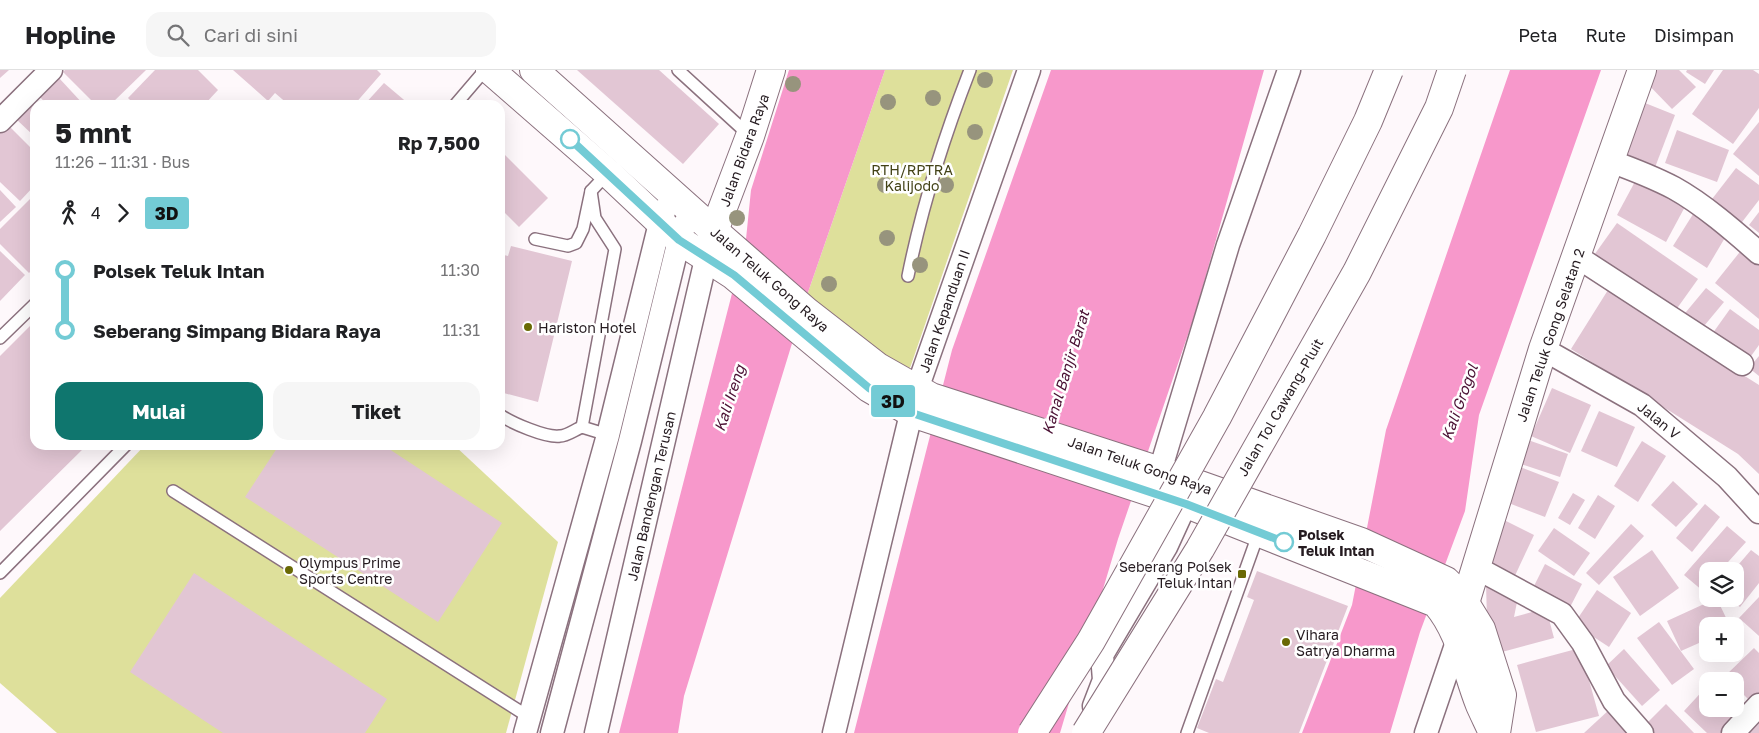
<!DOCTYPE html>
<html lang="id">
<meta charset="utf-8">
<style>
:root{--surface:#fff;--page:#f6f6f6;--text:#202124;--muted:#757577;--line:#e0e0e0;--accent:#0f766e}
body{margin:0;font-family:"Golos Text",sans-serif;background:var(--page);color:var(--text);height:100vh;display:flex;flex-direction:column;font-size:19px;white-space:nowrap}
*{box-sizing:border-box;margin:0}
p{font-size:16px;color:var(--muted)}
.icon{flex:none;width:28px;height:28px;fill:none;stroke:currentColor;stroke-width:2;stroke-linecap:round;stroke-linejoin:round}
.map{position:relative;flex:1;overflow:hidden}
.drawer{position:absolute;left:30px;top:30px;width:475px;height:350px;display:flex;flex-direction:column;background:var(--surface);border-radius:15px;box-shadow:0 5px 20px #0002}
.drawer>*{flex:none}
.badge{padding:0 10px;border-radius:4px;font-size:18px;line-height:32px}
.tools{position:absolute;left:1699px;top:492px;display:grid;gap:10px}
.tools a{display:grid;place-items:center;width:45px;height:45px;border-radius:10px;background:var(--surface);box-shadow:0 5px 20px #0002;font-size:25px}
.map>.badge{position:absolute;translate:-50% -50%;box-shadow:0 0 0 2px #fff}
.legs{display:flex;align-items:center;gap:8px;height:55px;padding:0 25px;font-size:16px}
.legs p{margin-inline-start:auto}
.overview{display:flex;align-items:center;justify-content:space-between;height:85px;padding:0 25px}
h1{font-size:28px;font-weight:700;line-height:38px}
.button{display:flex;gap:10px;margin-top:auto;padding:10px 25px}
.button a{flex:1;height:58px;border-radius:15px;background:var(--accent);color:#fff;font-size:20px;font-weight:700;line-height:58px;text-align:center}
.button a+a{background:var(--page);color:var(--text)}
ul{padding:0 25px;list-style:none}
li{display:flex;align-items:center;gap:18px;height:60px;font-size:19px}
li i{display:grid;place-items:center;width:8px;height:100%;margin:0 6px;background:currentColor}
li i::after{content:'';width:12px;height:12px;margin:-6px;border:4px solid;border-radius:50%;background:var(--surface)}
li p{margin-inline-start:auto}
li:first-child i{background:linear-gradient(#0000 50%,currentColor 0)}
li:last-child i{background:linear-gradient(currentColor 50%,#0000 0)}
header{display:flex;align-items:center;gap:30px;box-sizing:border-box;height:70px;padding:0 25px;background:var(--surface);border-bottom:1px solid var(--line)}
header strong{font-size:24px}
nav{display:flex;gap:28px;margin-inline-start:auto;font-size:18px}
.search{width:350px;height:45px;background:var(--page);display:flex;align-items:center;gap:12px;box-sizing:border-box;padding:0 18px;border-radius:15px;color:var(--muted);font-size:19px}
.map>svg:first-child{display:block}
.green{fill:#dee09b}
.water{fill:#f798cb}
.building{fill:#e2c6d4}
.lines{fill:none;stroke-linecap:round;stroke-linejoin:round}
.service-casing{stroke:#8b717e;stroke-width:14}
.minor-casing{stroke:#8b717e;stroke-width:25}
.tertiary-casing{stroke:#8b717e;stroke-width:30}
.secondary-casing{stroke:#8b717e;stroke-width:30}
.service{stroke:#fff;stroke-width:11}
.minor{stroke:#fff;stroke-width:22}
.tertiary{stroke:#fff;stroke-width:28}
.secondary{stroke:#fff;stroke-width:28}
.motorway-bridge-casing{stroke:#8b717e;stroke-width:30;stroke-linecap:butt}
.motorway-bridge{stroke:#fff;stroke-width:28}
.tree{fill:#97947d}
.line-1-casing{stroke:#fff;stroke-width:11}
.line-1{stroke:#73cbd5;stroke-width:8}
.stop-1-dot{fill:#fff;stroke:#73cbd5;stroke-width:2.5}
.poi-dot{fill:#696904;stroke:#fff;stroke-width:2}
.labels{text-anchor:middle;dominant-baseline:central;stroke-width:5;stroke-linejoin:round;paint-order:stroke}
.street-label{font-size:14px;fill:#251b20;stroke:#fff}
.park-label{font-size:14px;fill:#424216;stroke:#fff}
.poi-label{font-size:14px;fill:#251b20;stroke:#fff;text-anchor:start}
.stop-label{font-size:14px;font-weight:bold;fill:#251b20;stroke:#fff;text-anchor:start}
.water-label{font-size:15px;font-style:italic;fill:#4a1033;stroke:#fff}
</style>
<header>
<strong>Hopline</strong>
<div class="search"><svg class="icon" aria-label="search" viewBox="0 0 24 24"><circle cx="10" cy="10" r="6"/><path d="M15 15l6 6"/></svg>Cari di sini</div>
<nav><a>Peta</a><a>Rute</a><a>Disimpan</a></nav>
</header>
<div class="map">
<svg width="1759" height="663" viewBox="0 0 1759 663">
<rect width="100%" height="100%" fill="#fef8fb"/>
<g class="green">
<path d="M 885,0 L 1013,0 L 910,298 L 886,287 L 850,257 L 805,231 Z"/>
<path d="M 145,375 L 454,375 L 558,472 L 506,663 L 57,663 L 0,613 L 0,528 Z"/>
</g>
<g class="water">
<path d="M 789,0 L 885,0 L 805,231 L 684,626 L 678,663 L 619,663 L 746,169 L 751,120 Z"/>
<path d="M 1051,0 L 1264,0 L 1195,244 L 1118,469 L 1060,663 L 854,663 L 952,280 Z"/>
<path d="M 1510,0 L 1601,0 L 1479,345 L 1465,441 L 1420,562 L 1390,663 L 1302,663 L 1352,535 L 1386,360 Z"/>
</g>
<g class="building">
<path d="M 0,0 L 9,0 L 0,8 Z"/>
<path d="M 65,0 L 146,0 L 110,35 L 96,35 L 63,2 Z"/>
<path d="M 155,0 L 198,0 L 218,20 L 204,35 L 135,35 L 128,28 Z"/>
<path d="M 233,0 L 377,0 L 381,4 L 354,35 L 289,35 L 275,23 L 268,31 Z"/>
<path d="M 577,0 L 659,0 L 719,54 L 683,94 Z"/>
<path d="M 1651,0 L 1679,0 L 1696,17 L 1672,39 L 1642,8 Z"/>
<path d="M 1687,0 L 1714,0 L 1705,14 L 1686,2 Z"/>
<path d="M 1723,0 L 1753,0 L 1759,4 L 1759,38 L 1733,74 L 1692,44 Z"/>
<path d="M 59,8 L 84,35 L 47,35 L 40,27 Z"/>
<path d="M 384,13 L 410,35 L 364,35 Z"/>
<path d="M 1640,31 L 1675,45 L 1654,100 L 1619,87 Z"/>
<path d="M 31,32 L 35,35 L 35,67 L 15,48 Z"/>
<path d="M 5,52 L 35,82 L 35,115 L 20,131 L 0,112 L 0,57 Z"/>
<path d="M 1759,52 L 1759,106 L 1733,84 Z"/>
<path d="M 1677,60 L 1729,80 L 1717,112 L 1665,93 Z"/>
<path d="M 500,80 L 548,128 L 519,157 L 500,138 Z"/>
<path d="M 1736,98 L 1759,115 L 1759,130 L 1739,156 L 1709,133 Z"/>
<path d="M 1638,106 L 1687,133 L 1666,172 L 1617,145 Z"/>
<path d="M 0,120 L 16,137 L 0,152 Z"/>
<path d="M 35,124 L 35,197 L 29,203 L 0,174 L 0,159 Z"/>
<path d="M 1695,141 L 1729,161 L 1707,198 L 1673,176 Z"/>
<path d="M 1759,142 L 1759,163 L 1749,155 Z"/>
<path d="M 1617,153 L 1698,209 L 1673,244 L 1592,188 Z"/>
<path d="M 511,176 L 572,191 L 538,332 L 500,322 L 500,184 L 508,186 Z"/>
<path d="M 1743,178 L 1759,191 L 1759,249 L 1715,213 Z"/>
<path d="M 0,181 L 25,205 L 0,231 Z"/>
<path d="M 1706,218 L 1724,232 L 1699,262 L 1681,248 Z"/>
<path d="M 1608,220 L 1759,315 L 1759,404 L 1738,384 L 1571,279 Z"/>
<path d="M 1730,239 L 1759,260 L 1759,275 L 1746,293 L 1710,267 Z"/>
<path d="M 35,251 L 35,375 L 87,375 L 0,461 L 0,286 Z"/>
<path d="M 1759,286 L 1759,306 L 1749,298 Z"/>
<path d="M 1552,318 L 1591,335 L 1570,383 L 1531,366 Z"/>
<path d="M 1599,341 L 1635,357 L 1617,397 L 1581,381 Z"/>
<path d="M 1528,370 L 1568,384 L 1560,407 L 1521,394 Z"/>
<path d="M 1642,371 L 1666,386 L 1638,432 L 1614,416 Z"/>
<path d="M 279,375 L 383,375 L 502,453 L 438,552 L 245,427 Z"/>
<path d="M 1520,397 L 1559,412 L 1545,447 L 1506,432 Z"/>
<path d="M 1673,411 L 1698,434 L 1676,457 L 1651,435 Z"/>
<path d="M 1573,423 L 1585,430 L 1570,455 L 1558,448 Z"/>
<path d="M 1598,425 L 1615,436 L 1595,469 L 1578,458 Z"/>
<path d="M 1705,434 L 1720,447 L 1692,482 L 1676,468 Z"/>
<path d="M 1504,450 L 1534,465 L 1512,512 L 1482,497 Z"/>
<path d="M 1631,454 L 1644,466 L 1599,515 L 1586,503 Z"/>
<path d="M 1727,456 L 1746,472 L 1720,501 L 1708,501 L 1708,516 L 1703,521 L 1684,505 Z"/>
<path d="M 1554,458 L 1590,483 L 1574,506 L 1538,481 Z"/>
<path d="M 1652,480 L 1679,518 L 1640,546 L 1613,507 Z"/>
<path d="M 1751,480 L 1759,486 L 1759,513 L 1740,537 L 1730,529 L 1735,529 L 1735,501 L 1733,501 Z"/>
<path d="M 1545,494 L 1582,514 L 1567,543 L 1530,524 Z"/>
<path d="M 1257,501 L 1348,536 L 1299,663 L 1209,663 L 1197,658 L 1216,609 L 1223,612 L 1254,530 L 1247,527 Z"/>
<path d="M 194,503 L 387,629 L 365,663 L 223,663 L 130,602 Z"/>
<path d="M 1486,514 L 1519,522 L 1514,547 L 1546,538 L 1554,568 L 1502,582 L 1487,549 Z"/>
<path d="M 1597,520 L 1631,543 L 1609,577 L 1574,554 Z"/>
<path d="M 1759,527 L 1759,566 L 1739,548 Z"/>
<path d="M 1715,529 L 1717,529 L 1730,556 L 1708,556 L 1708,569 L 1681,581 L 1667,551 Z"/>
<path d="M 1659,552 L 1694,599 L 1672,615 L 1637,568 Z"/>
<path d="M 1580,578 L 1599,646 L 1536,662 L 1517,595 Z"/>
<path d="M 1754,578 L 1759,583 L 1759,624 L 1751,632 L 1735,616 L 1735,611 L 1730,611 L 1725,606 Z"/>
<path d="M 1624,579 L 1660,620 L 1642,636 L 1606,596 Z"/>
<path d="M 1708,615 L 1708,639 L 1735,639 L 1735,625 L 1751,640 L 1730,663 L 1707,663 L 1684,641 Z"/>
<path d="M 1666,634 L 1694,663 L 1644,663 L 1641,659 Z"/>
<path d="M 1610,639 L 1633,663 L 1584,663 Z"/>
<path d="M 1759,648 L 1759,663 L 1745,663 Z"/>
</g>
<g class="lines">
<defs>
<g id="service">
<path d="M 678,0 L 749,65"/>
<path d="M 455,35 L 485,0"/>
<path d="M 535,169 L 568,176 L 576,173 L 583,159 L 591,121 L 608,103"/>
<path d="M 908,206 C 922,136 944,67 970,0"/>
<path d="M 0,268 L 35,234"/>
<path d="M 500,345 C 512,353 546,368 560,366 C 567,366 576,359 582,357 L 608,365"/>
<path d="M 582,357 L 615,179 L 595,148 L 591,121"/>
<path d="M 173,421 L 529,647"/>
<path d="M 0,503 L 126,375"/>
<path d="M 1187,663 L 1259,462"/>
</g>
<g id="minor">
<path d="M 0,51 L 51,0"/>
<path d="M 1610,91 C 1632,99 1653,107 1674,118 C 1703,134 1734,161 1759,183"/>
<path d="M 1576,186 L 1742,294"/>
<path d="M 1543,279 L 1642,335 L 1727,407 L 1759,442"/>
<path d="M 1160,401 L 1228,175 L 1289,0"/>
<path d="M 1475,497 L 1562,544 L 1583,573 L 1614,631 L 1642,663"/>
<path d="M 1094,636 L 1104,610 L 1102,585 L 1166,477 L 1193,418"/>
<path d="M 525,663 L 608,365 L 660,153 L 665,139"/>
<path d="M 552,663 L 630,371 L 679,170 L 691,139"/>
<path d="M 596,663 L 706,189"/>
<path d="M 834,663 L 917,319 L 1029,0"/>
<path d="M 1426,663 L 1458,569"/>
<path d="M 1733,663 L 1759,635"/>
</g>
<g id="tertiary">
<path d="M 708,182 L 714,161 L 750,66 L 771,0"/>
<path d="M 1465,533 L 1543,279 L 1642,0"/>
</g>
<g id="secondary">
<path d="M 490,0 L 608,103 L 679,170 L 733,205 L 869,318 L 912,343 L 1187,434 L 1436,533 C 1461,562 1466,600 1480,635 C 1484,644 1489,654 1493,663"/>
<path d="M 534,0 L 714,161 L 806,241 L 878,297 L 931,327 L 1160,401 L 1279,443 L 1361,472 L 1446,511 L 1457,522 L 1465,533 L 1481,559 L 1502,625 L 1496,663"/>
</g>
</defs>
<use href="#service" class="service-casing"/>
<use href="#minor" class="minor-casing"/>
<use href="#tertiary" class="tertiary-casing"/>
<use href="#secondary" class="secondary-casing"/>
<use href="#service" class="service"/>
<use href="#minor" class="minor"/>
<use href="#tertiary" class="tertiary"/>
<use href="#secondary" class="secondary"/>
<defs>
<g id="motorway-bridge">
<path d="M 1032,663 L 1091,571 L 1217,347 L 1312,165 L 1368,51 L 1389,0"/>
<path d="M 1086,663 L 1200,479 L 1357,202 L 1439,38 L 1452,0"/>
</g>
</defs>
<use href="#motorway-bridge" class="motorway-bridge-casing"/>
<use href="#motorway-bridge" class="motorway-bridge"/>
</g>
<g class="tree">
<circle cx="985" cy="10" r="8"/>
<circle cx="793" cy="14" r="8"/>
<circle cx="933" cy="28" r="8"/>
<circle cx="888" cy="32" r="8"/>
<circle cx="975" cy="62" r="8"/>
<circle cx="885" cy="115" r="8"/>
<circle cx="946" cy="115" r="8"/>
<circle cx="737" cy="148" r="8"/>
<circle cx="887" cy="168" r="8"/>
<circle cx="920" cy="195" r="8"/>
<circle cx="829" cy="214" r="8"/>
</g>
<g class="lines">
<defs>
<path id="line-1" d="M 570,69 L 679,170 L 734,205 L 869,318 L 912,343 L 1186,434 L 1284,472"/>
</defs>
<use href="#line-1" class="line-1-casing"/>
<use href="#line-1" class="line-1"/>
</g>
<g class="stop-1-dot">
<circle cx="570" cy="69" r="9"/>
<circle cx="1284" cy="472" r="9"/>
</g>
<g class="poi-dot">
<circle cx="528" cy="257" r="5"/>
<circle cx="289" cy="500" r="5"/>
<rect x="1237" y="499" width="10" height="10" rx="2.5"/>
<circle cx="1286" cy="572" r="5"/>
</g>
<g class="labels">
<g class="street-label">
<text transform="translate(744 80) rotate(-70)">Jalan Bidara Raya</text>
<text transform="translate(770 209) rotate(41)">Jalan Teluk Gong Raya</text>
<text transform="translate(944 241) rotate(-71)">Jalan Kepanduan II</text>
<text transform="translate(1550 265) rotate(-71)">Jalan Teluk Gong Selatan 2</text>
<text transform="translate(1280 337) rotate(-60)">Jalan Tol Cawang–Pluit</text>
<text transform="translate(1659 350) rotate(39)">Jalan V</text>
<text transform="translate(1140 395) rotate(19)">Jalan Teluk Gong Raya</text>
<text transform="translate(651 426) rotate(-77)">Jalan Bandengan Terusan</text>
</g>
<g class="park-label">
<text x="912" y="99">RTH/RPTRA<tspan x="912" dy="16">Kalijodo</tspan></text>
</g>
<g class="poi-label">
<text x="538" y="257">Hariston Hotel</text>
<text x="299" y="492">Olympus Prime<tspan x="299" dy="16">Sports Centre</tspan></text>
<text x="1232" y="496" text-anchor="end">Seberang Polsek<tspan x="1232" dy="16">Teluk Intan</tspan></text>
<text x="1296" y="564">Vihara<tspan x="1296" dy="16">Satrya Dharma</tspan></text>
</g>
<g class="stop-label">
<text x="1298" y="464">Polsek<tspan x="1298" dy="16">Teluk Intan</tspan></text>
</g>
<g class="water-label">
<text transform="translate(1065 302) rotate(-73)">Kanal Banjir Barat</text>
<text transform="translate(729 328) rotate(-72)">Kali Ireng</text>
<text transform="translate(1459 332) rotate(-70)">Kali Grogol</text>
</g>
</g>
</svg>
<div class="tools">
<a><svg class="icon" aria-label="layers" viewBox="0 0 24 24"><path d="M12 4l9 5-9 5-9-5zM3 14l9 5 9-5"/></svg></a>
<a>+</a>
<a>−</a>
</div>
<b class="badge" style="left:893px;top:331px;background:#73cbd5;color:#111">3D</b>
<section class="drawer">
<div class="overview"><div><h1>5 mnt</h1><p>11:26 – 11:31 · Bus</p></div><b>Rp 7,500</b></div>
<div class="legs"><svg class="icon" aria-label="walk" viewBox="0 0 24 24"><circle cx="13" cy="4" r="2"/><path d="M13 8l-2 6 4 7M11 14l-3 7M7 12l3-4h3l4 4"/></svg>4<svg class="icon" aria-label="forward" viewBox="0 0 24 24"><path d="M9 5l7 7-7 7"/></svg><b class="badge" style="background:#73cbd5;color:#111">3D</b></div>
<ul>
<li><i style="color:#73cbd5"></i><b>Polsek Teluk Intan</b><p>11:30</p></li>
<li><i style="color:#73cbd5"></i><b>Seberang Simpang Bidara Raya</b><p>11:31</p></li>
</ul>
<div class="button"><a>Mulai</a><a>Tiket</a></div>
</section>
</div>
